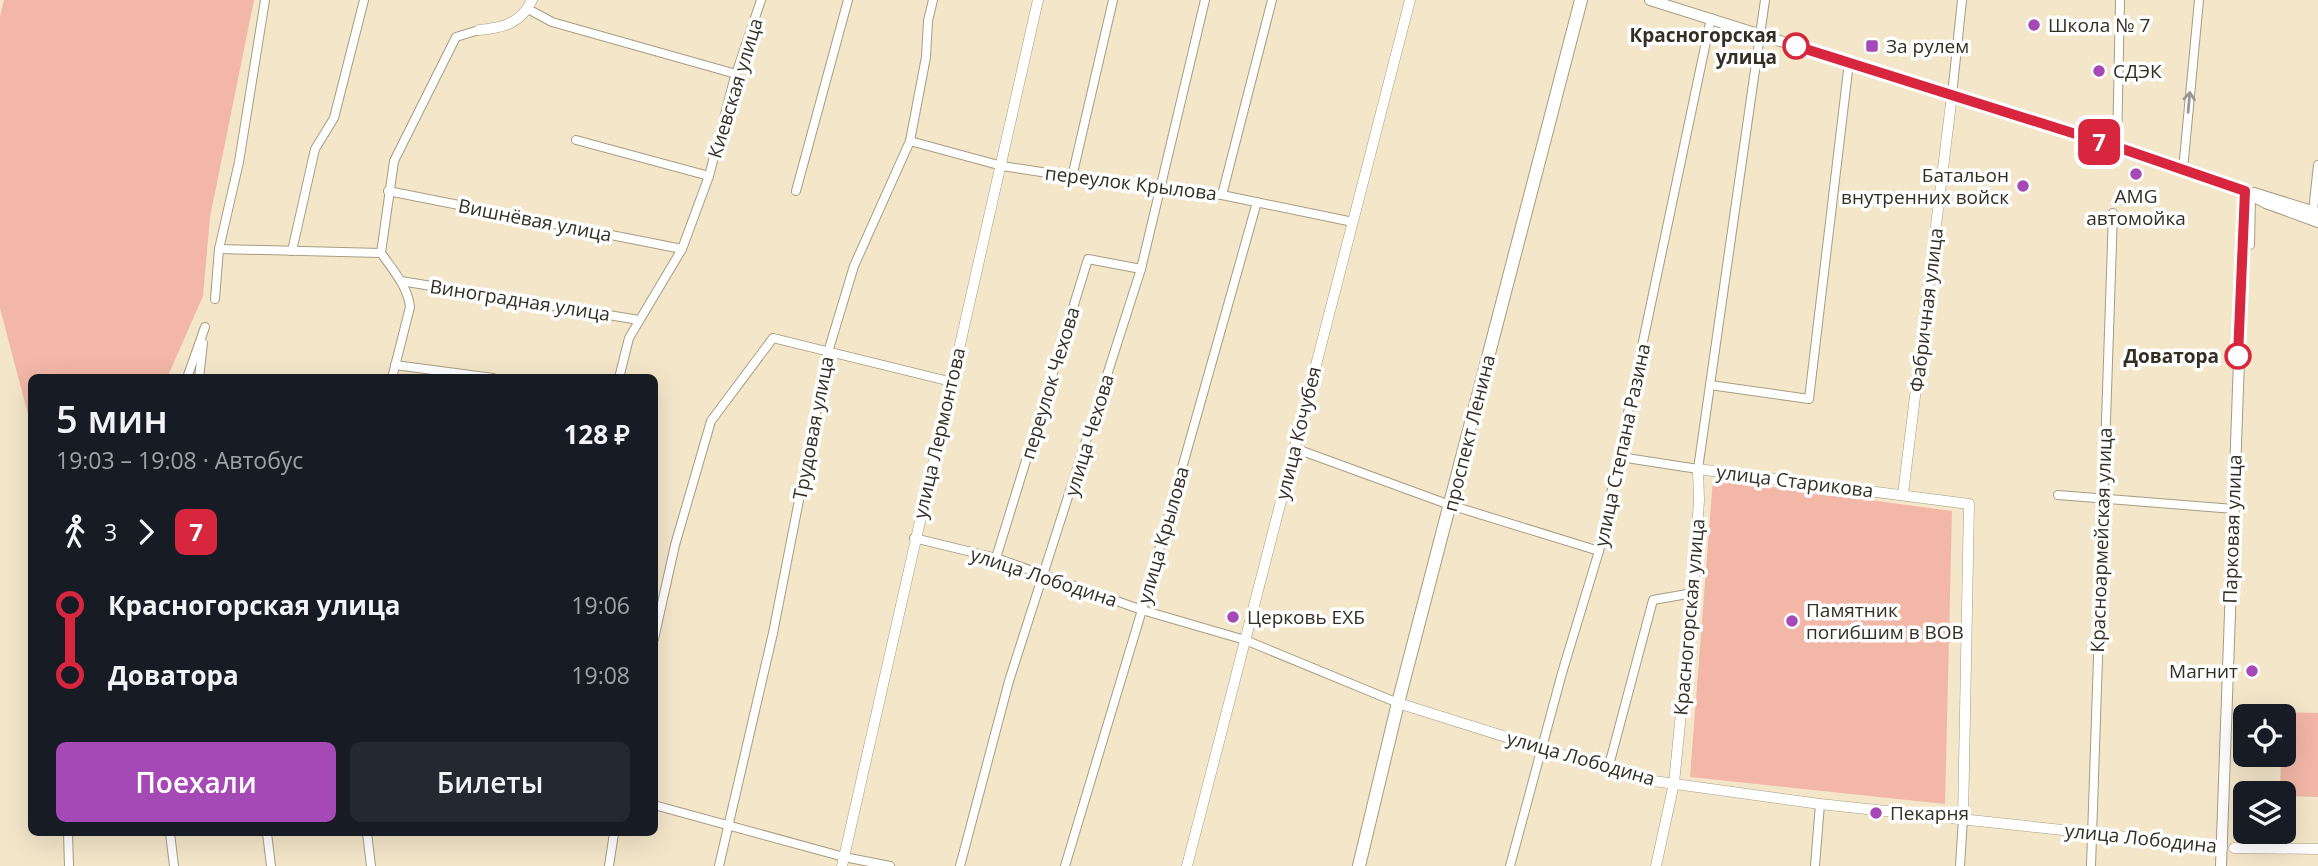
<!DOCTYPE html>
<html lang="ru">
<meta charset="utf-8">
<style>
:root{--surface:#171b24;--page:#242831;--text:#f1f3f6;--muted:#9ea1a6;--accent:#a449b5}
body{margin:0;font-family:"Open Sans",sans-serif;background:var(--page);color:var(--text);height:100vh;display:flex;flex-direction:column;font-size:26px;white-space:nowrap}
*{box-sizing:border-box;margin:0}
p{font-size:23px;color:var(--muted)}
.icon{flex:none;width:38px;height:38px;fill:none;stroke:currentColor;stroke-width:2;stroke-linecap:round;stroke-linejoin:round}
.map{position:relative;flex:1;overflow:hidden}
.sheet{position:absolute;left:28px;top:374px;width:630px;height:462px;display:flex;flex-direction:column;background:var(--surface);border-radius:10px;box-shadow:0 7px 28px #0002}
.sheet>*{flex:none}
.badge{padding:0 14px;border-radius:10px;font-size:24px;line-height:46px}
.buttons{position:absolute;left:2233px;top:704px;display:grid;gap:14px}
.buttons a{display:grid;place-items:center;width:63px;height:63px;border-radius:10px;background:var(--surface);box-shadow:0 7px 28px #0002;font-size:35px}
.map>.badge{position:absolute;translate:-50% -50%;box-shadow:0 0 0 4px #fff}
.legs{display:flex;align-items:center;gap:10px;height:77px;padding:0 28px;font-size:23px}
.legs p{margin-inline-start:auto}
.summary{display:flex;align-items:center;justify-content:space-between;height:119px;padding:0 28px}
h1{font-size:38px;font-weight:600;line-height:52px}
.button{display:flex;gap:14px;margin-top:auto;padding:14px 28px}
.button a{flex:1;height:80px;border-radius:10px;background:var(--accent);color:#fff;font-size:28px;font-weight:600;line-height:80px;text-align:center}
.button a+a{background:var(--page);color:var(--text)}
ul{padding:0 28px;list-style:none}
li{display:flex;align-items:center;gap:24px;height:70px;font-size:26px}
li i{display:grid;place-items:center;width:10px;height:100%;margin:0 9px;background:currentColor}
li i::after{content:'';width:18px;height:18px;margin:-9px;border:5px solid;border-radius:50%;background:var(--surface)}
li p{margin-inline-start:auto}
li:first-child i{background:linear-gradient(#0000 50%,currentColor 0)}
li:last-child i{background:linear-gradient(currentColor 50%,#0000 0)}
.map>svg:first-child{display:block}
.green{fill:#f2b7a6}
.lines{fill:none;stroke-linecap:round;stroke-linejoin:round}
.minor-casing{stroke:#a89c80;stroke-width:10}
.tertiary-casing{stroke:#a89c80;stroke-width:11}
.secondary-casing{stroke:#a89c80;stroke-width:12}
.primary-casing{stroke:#a89c80;stroke-width:14}
.minor{stroke:#fff;stroke-width:8}
.tertiary{stroke:#fff;stroke-width:10}
.secondary{stroke:#fff;stroke-width:10}
.primary{stroke:#fff;stroke-width:12}
.oneway{stroke:#9a9792}
.line-1-casing{stroke:#fff;stroke-width:16}
.line-1{stroke:#d7263d;stroke-width:10}
.poi-dot{fill:#a449b5;stroke:#fff;stroke-width:2.5}
.stop-1-dot{fill:#fff;stroke:#d7263d;stroke-width:3.5}
.labels{text-anchor:middle;dominant-baseline:central;stroke-width:7;stroke-linejoin:round;paint-order:stroke}
.poi-label{font-size:19px;fill:#342f24;stroke:#fff;text-anchor:start}
.stop-label{font-size:19px;font-weight:bold;fill:#342f24;stroke:#fff;text-anchor:end}
.street-label{font-size:19px;fill:#342f24;stroke:#fff}
</style>
<div class="map">
<svg width="2318" height="866" viewBox="0 0 2318 866">
<rect width="100%" height="100%" fill="#f3e6c9"/>
<g class="green">
<path d="M 4,0 L 254,0 L 210,217 L 203,296 L 167,378 L 32,378 L 31,426 L 0,308 L 0,17 Z"/>
<path d="M 1713,479 L 1952,511 L 1945,804 L 1690,777 Z"/>
<path d="M 2282,712 L 2318,713 L 2318,797 L 2284,796 L 2284,793 L 2280,793 L 2281,754 L 2284,754 Z"/>
</g>
<g class="lines">
<defs>
<g id="minor">
<path d="M 528,9 L 552,22 L 736,74"/>
<path d="M 1952,95 L 1962,0"/>
<path d="M 576,140 L 709,176"/>
<path d="M 910,141 L 1002,166 L 1165,191 L 1222,195 L 1353,222"/>
<path d="M 2117,147 L 2120,0"/>
<path d="M 2183,170 L 2199,0"/>
<path d="M 1072,177 L 1113,0"/>
<path d="M 388,191 L 682,249"/>
<path d="M 796,191 L 848,0"/>
<path d="M 1222,195 L 1272,0"/>
<path d="M 2313,211 L 2318,165"/>
<path d="M 2250,245 L 2251,195"/>
<path d="M 219,249 L 381,253"/>
<path d="M 292,251 L 315,149 L 334,118 L 364,0"/>
<path d="M 401,281 L 639,320"/>
<path d="M 215,299 L 219,249 L 239,162 L 265,0"/>
<path d="M 395,365 L 493,378"/>
<path d="M 187,378 L 205,327"/>
<path d="M 199,378 L 203,343"/>
<path d="M 392,378 L 410,307 C 408,287 393,270 381,253 L 394,161 L 456,37 L 479,30"/>
<path d="M 619,378 L 629,338 L 682,249 L 709,176 L 734,80 L 761,0"/>
<path d="M 1710,385 L 1809,399 L 1849,62"/>
<path d="M 1294,448 L 1450,505 L 1599,551"/>
<path d="M 1620,457 L 1698,469 L 1765,0"/>
<path d="M 2058,495 L 2234,509"/>
<path d="M 914,538 L 996,558 L 1142,610 L 1245,640 L 1398,703"/>
<path d="M 996,558 L 1088,259 L 1141,269"/>
<path d="M 654,639 L 675,545 L 711,421 L 773,338 L 952,382"/>
<path d="M 1608,769 L 1653,600 L 1693,593"/>
<path d="M 654,805 L 844,857 L 890,866"/>
<path d="M 68,833 L 69,866"/>
<path d="M 170,833 L 174,866"/>
<path d="M 267,833 L 271,866"/>
<path d="M 367,833 L 371,866"/>
<path d="M 609,866 L 614,833"/>
<path d="M 719,866 L 773,633 L 828,352 L 854,266 L 910,141 L 926,57 L 928,21 L 933,0"/>
<path d="M 960,866 L 1009,681 L 1141,269 L 1205,0"/>
<path d="M 1065,866 L 1142,610 L 1257,202"/>
<path d="M 1510,866 L 1562,673 L 1599,551 L 1711,18"/>
<path d="M 1815,866 L 1820,804"/>
<path d="M 1960,866 L 1963,819"/>
<path d="M 2091,866 L 2113,213"/>
</g>
<g id="tertiary">
<path d="M 479,30 C 502,28 521,24 532,0"/>
<path d="M 1903,494 L 1952,95"/>
<path d="M 1398,703 L 1639,779 L 1820,804 L 2222,847"/>
<path d="M 2234,848 L 2318,849"/>
<path d="M 842,866 L 1038,0"/>
<path d="M 1187,866 L 1410,0"/>
<path d="M 1656,866 L 1674,783 L 1693,593 L 1699,500 L 1698,469 L 1969,504 L 1963,819"/>
</g>
<g id="secondary">
<path d="M 1650,0 L 2117,147 L 2245,192 L 2266,203 L 2318,222"/>
<path d="M 2254,193 L 2318,213"/>
<path d="M 2221,866 L 2245,192"/>
</g>
<path id="primary" d="M 1359,866 L 1398,703 L 1581,0"/>
</defs>
<use href="#minor" class="minor-casing"/>
<use href="#tertiary" class="tertiary-casing"/>
<use href="#secondary" class="secondary-casing"/>
<use href="#primary" class="primary-casing"/>
<use href="#minor" class="minor"/>
<use href="#tertiary" class="tertiary"/>
<use href="#secondary" class="secondary"/>
<use href="#primary" class="primary"/>
</g>
<defs><path id="oneway-shaft" d="M-6 0H5M1.5-3L5.5 0L1.5 3" fill="none" stroke-width="1.6" stroke-linecap="round" stroke-linejoin="round" transform="scale(1.75)"/></defs>
<use class="oneway" href="#oneway-shaft" transform="translate(2189 102) rotate(-85)"/>
<g class="lines">
<defs>
<path id="line-1" d="M 1796,46 L 2117,147 L 2245,191 L 2238,356"/>
</defs>
<use href="#line-1" class="line-1-casing"/>
<use href="#line-1" class="line-1"/>
</g>
<g class="poi-dot">
<circle cx="2034" cy="25" r="7"/>
<rect x="1865" y="39" width="14" height="14" rx="3.5"/>
<circle cx="2099" cy="71" r="7"/>
<circle cx="2136" cy="174" r="7"/>
<circle cx="2023" cy="186" r="7"/>
<circle cx="1233" cy="617" r="7"/>
<circle cx="1792" cy="621" r="7"/>
<circle cx="2252" cy="671" r="7"/>
<circle cx="1876" cy="813" r="7"/>
</g>
<g class="stop-1-dot">
<circle cx="1796" cy="46" r="12"/>
<circle cx="2238" cy="356" r="12"/>
</g>
<g class="labels">
<g class="poi-label">
<text x="2048" y="25">Школа № 7</text>
<text x="1886" y="46">За рулем</text>
<text x="2113" y="71">СДЭК</text>
<text x="2009" y="175" text-anchor="end">Батальон<tspan x="2009" dy="22">внутренних войск</tspan></text>
<text x="2136" y="196" text-anchor="middle">AMG<tspan x="2136" dy="22">автомойка</tspan></text>
<text x="1806" y="610">Памятник<tspan x="1806" dy="22">погибшим в ВОВ</tspan></text>
<text x="1247" y="617">Церковь ЕХБ</text>
<text x="2238" y="671" text-anchor="end">Магнит</text>
<text x="1890" y="813">Пекарня</text>
</g>
<g class="stop-label">
<text x="1777" y="35">Красногорская<tspan x="1777" dy="22">улица</tspan></text>
<text x="2219" y="356">Доватора</text>
</g>
<g class="street-label">
<text transform="translate(735 88) rotate(-73)">Киевская улица</text>
<text transform="translate(1131 183) rotate(7)">переулок Крылова</text>
<text transform="translate(535 220) rotate(11)">Вишнёвая улица</text>
<text transform="translate(520 300) rotate(9)">Виноградная улица</text>
<text transform="translate(1926 310) rotate(-83)">Фабричная улица</text>
<text transform="translate(1050 383) rotate(-73)">переулок Чехова</text>
<text transform="translate(813 428) rotate(-79)">Трудовая улица</text>
<text transform="translate(939 433) rotate(-77)">улица Лермонтова</text>
<text transform="translate(1298 433) rotate(-76)">улица Кочубея</text>
<text transform="translate(1469 433) rotate(-76)">проспект Ленина</text>
<text transform="translate(1089 435) rotate(-73)">улица Чехова</text>
<text transform="translate(1622 445) rotate(-78)">улица Степана Разина</text>
<text transform="translate(1795 481) rotate(7)">улица Старикова</text>
<text transform="translate(2232 529) rotate(-88)">Парковая улица</text>
<text transform="translate(1163 535) rotate(-74)">улица Крылова</text>
<text transform="translate(2101 540) rotate(-88)">Красноармейская улица</text>
<text transform="translate(1044 577) rotate(18)">улица Лободина</text>
<text transform="translate(1689 617) rotate(-85)">Красногорская улица</text>
<text transform="translate(1581 758) rotate(16)">улица Лободина</text>
<text transform="translate(2141 838) rotate(6)">улица Лободина</text>
</g>
</g>
</svg>
<div class="buttons">
<a><svg class="icon" aria-label="locate" viewBox="0 0 24 24"><circle cx="12" cy="12" r="6"/><path d="M12 2v4M12 18v4M2 12h4M18 12h4"/></svg></a>
<a><svg class="icon" aria-label="layers" viewBox="0 0 24 24"><path d="M12 4l9 5-9 5-9-5zM3 14l9 5 9-5"/></svg></a>
</div>
<b class="badge" style="left:2099px;top:142px;background:#d7263d;color:#fff">7</b>
<section class="sheet">
<div class="summary"><div><h1>5 мин</h1><p>19:03 – 19:08 · Автобус</p></div><b>128 ₽</b></div>
<div class="legs"><svg class="icon" aria-label="walk" viewBox="0 0 24 24"><circle cx="13" cy="4" r="2"/><path d="M13 8l-2 6 4 7M11 14l-3 7M7 12l3-4h3l4 4"/></svg>3<svg class="icon" aria-label="forward" viewBox="0 0 24 24"><path d="M9 5l7 7-7 7"/></svg><b class="badge" style="background:#d7263d;color:#fff">7</b></div>
<ul>
<li><i style="color:#d7263d"></i><b>Красногорская улица</b><p>19:06</p></li>
<li><i style="color:#d7263d"></i><b>Доватора</b><p>19:08</p></li>
</ul>
<div class="button"><a>Поехали</a><a>Билеты</a></div>
</section>
</div>
